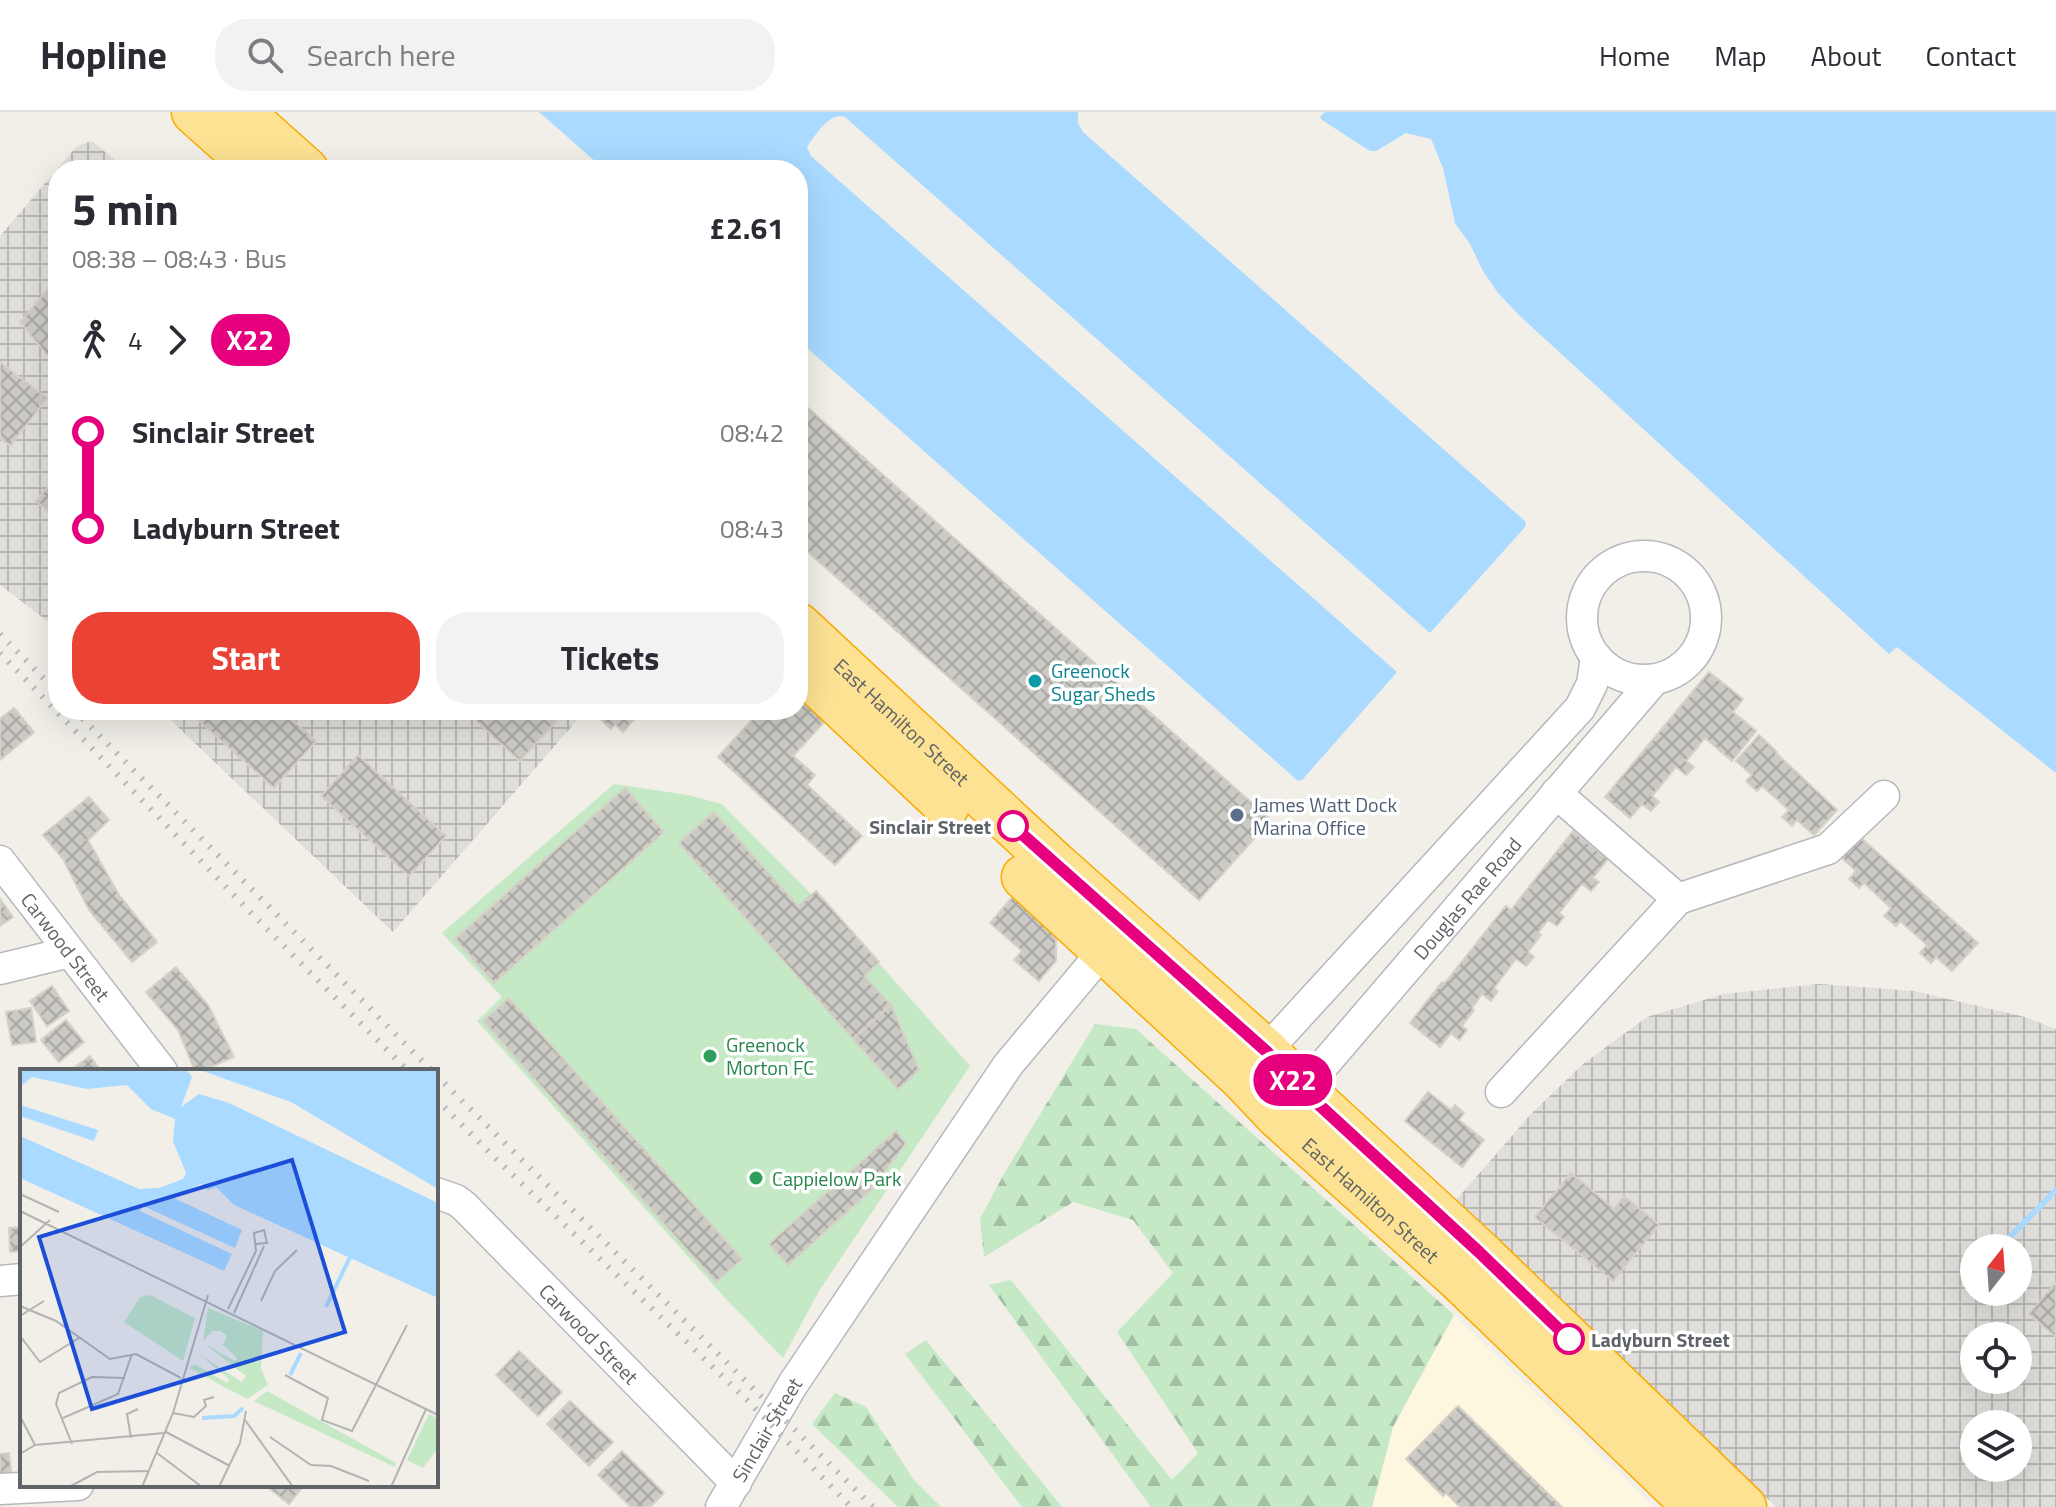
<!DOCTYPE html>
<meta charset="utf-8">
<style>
:root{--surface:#fff;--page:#f2f2f3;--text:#2b2b33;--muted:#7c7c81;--line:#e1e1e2;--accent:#ea4335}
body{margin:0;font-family:"Titillium Web",sans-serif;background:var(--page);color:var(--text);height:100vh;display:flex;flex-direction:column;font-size:30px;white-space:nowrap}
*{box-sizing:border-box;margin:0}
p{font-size:26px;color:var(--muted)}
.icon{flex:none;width:44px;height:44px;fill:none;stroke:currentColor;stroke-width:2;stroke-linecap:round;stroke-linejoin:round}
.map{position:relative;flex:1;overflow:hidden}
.details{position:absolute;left:48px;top:48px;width:760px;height:560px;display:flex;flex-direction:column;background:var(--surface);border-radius:32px;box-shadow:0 8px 32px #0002}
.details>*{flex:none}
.badge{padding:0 16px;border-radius:26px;font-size:28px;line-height:52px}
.needle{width:52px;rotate:17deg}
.buttons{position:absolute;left:1960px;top:1122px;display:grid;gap:16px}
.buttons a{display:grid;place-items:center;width:72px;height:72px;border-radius:50%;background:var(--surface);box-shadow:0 8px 32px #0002;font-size:40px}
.map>.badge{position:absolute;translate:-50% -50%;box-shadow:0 0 0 4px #fff}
.legs{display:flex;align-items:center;gap:12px;height:88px;padding:0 24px;font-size:26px}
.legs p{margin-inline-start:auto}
.head{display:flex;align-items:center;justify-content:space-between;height:136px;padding:0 24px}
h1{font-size:44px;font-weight:700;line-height:60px}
.action{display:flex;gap:16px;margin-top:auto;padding:16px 24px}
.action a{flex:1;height:92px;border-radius:32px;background:var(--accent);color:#fff;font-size:32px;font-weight:700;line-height:92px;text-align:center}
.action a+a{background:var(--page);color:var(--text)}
ul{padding:0 24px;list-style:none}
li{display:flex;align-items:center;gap:28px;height:96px;font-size:30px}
li i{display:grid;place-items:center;width:12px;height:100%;margin:0 10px;background:currentColor}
li i::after{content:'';width:20px;height:20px;margin:-10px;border:6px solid;border-radius:50%;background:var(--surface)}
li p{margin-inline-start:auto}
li:first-child i{background:linear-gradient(#0000 50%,currentColor 0)}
li:last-child i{background:linear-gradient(currentColor 50%,#0000 0)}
header{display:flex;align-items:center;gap:48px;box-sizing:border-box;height:112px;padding:0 40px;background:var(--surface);border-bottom:2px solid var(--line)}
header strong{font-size:38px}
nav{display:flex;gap:44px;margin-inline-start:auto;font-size:28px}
.search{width:560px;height:72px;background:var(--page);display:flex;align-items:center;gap:20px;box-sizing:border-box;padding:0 28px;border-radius:32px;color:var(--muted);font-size:30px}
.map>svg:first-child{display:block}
.commercial{fill:#fef7e0}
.industrial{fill:url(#industrial-grid);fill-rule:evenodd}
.grass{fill:#c5e8c5}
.forest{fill:url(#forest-firs)}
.water{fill:#aadaff}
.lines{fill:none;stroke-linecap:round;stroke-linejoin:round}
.stream{stroke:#aadaff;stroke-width:6}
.building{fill:url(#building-cross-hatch);stroke:#d6d1c6;stroke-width:2}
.minor-casing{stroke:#b5b8bc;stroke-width:33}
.highway-casing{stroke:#f9ab00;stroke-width:47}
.minor{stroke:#fff;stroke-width:30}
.highway{stroke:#fde293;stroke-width:44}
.rail{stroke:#b6b7b8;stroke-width:6;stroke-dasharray:2 10;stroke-linecap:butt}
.line-1-casing{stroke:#fff;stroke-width:18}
.line-1{stroke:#e6007e;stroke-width:12}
.culture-dot{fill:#0f9aa8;stroke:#fff;stroke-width:3}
.service-dot{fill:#5c6f8a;stroke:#fff;stroke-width:3}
.stop-1-dot{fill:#fff;stroke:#e6007e;stroke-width:4}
.leisure-dot{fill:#2e9e5b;stroke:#fff;stroke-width:3}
.labels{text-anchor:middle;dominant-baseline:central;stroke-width:7;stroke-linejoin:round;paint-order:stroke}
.culture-label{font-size:20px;fill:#0d838f;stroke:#fff;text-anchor:start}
.street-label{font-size:20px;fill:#5f6368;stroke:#fff}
.service-label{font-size:20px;fill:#4e5e75;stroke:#fff;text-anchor:start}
.stop-label{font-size:20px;font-weight:bold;fill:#5f6368;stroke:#fff;text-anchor:end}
.leisure-label{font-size:20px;fill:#27864d;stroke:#fff;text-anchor:start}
.inset-river{fill:none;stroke:#aadaff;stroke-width:4}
.inset-road{fill:none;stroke:#b3b3b1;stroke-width:2}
.view{fill:#1d4ed8;fill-opacity:0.15;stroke:#1d4ed8;stroke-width:4}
.inset-edge{fill:none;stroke:#5f6368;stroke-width:4}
</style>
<header>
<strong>Hopline</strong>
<div class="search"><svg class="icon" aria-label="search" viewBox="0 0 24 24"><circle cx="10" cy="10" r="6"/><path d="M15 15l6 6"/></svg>Search here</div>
<nav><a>Home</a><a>Map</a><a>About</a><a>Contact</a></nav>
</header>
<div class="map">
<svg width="2056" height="1395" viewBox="0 0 2056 1395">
<defs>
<pattern id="industrial-grid" width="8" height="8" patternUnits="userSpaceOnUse" patternTransform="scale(2)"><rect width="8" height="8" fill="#e0deda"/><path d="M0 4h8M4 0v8" fill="none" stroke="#b9b8b5"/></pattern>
<pattern id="forest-firs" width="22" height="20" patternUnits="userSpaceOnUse" patternTransform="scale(2)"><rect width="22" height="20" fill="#c5e8c5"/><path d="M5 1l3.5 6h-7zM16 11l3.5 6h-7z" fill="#a3c0a4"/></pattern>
<pattern id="building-cross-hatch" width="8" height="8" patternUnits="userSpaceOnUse" patternTransform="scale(2)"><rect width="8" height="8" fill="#cccac5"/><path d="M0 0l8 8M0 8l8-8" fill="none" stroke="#a9a8a4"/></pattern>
</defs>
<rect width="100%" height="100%" fill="#f1efe8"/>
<path class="commercial" d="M 1454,1203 L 1654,1395 L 1372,1395 L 1393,1315 Z"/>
<g class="industrial">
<path d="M 92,29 L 127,58 L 58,58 L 58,517 L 0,473 L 0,124 L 77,34 Z"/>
<path d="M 160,598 L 586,598 L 393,820 Z"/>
<path d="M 1819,872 L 1914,879 L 2025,905 L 2056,917 L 2056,1395 L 1776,1395 L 1456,1088 L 1531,1002 L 1583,952 L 1647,905 L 1724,882 ZM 1974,1136 L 2018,1136 L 2018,1180 L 1974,1180 ZM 1974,1224 L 2018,1224 L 2018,1268 L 1974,1268 ZM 1974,1312 L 2018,1312 L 2018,1356 L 1974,1356 Z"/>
</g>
<path class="grass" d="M 614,672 L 688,683 L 722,692 L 877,849 L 970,954 L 819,1179 L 783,1246 L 726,1187 L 477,909 L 502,885 L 442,821 Z"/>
<g class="forest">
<path d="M 1095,912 L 1136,917 L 1454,1203 L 1393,1315 L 1372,1395 L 1151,1395 L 989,1173 L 1011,1168 L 1172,1368 L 1198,1341 L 1117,1220 L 1173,1161 L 1133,1108 L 1073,1090 L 984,1145 L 980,1107 L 1005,1060 Z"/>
<path d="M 926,1228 L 1062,1395 L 1022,1395 L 905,1242 Z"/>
<path d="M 835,1281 L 866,1295 L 914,1368 L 941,1395 L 898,1395 L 812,1312 Z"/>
</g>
<g class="water">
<path d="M 539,0 L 1078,0 L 1078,11 L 1083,20 L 1525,409 L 1526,414 L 1430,521 L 845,5 C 830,0 819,19 810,30 L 807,35 L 811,44 L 1397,560 L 1303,667 L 1298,669 L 798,228 L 798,58 L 605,58 Z"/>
<path d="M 1325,0 L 2056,0 L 2056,661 L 1897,535 L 1889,542 L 1520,204 L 1498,181 L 1483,159 L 1470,132 L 1455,111 L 1443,56 L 1431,27 L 1406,21 L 1376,39 L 1370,39 L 1322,8 L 1320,5 Z"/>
</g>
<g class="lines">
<g class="stream">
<path d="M 1999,1136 L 2056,1078"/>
<path d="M 1970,1166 L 1974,1162"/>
</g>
</g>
<g class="building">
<path d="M 58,166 L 58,256 L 20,210 Z"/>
<path d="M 0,250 L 47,286 L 10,334 L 0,326 Z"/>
<path d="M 798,287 L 1271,708 L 1199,788 L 798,431 Z"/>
<path d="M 58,363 L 58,407 L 36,389 Z"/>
<path d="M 1709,560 L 1743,587 L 1733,600 L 1756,619 L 1732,649 L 1705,626 L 1686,649 L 1694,655 L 1686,663 L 1676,655 L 1652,684 L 1659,690 L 1651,699 L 1642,692 L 1630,706 L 1605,685 Z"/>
<path d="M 798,584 L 825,609 L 793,644 L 815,663 L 807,673 L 862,724 L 835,753 L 718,645 L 761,598 L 798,598 Z"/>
<path d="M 14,596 L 34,620 L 0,648 L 0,607 Z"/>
<path d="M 187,598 L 281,598 L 316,629 L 274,676 Z"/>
<path d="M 464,598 L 566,598 L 520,649 Z"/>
<path d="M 600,598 L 642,598 L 623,620 L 615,612 L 611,617 L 596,603 Z"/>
<path d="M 1759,623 L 1777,640 L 1776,641 L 1837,698 L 1814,723 L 1797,708 L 1792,714 L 1782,705 L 1789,698 L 1762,674 L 1757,679 L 1746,669 L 1752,663 L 1736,649 Z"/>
<path d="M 358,643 L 446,724 L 409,764 L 321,684 Z"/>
<path d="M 625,676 L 664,720 L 494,871 L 455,827 Z"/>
<path d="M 89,685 L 109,708 L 88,728 L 119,783 L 157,830 L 132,850 L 89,798 L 63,747 L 43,723 Z"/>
<path d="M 714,700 L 798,794 L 816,779 L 879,850 L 864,864 L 891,893 L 853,927 L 679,731 Z"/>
<path d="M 1573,719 L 1608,747 L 1593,766 L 1599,770 L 1591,779 L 1582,772 L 1559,801 L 1564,805 L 1557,814 L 1548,808 L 1538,821 L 1541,823 L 1528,840 L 1534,845 L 1526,854 L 1516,847 L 1494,876 L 1498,879 L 1491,889 L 1482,882 L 1472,896 L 1474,898 L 1462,914 L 1467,918 L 1459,928 L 1451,921 L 1440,935 L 1410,911 L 1442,870 L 1444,872 L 1506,794 L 1511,798 Z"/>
<path d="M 1860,725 L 1978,831 L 1952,859 L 1936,845 L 1931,851 L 1920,841 L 1927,833 L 1900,809 L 1896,814 L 1884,804 L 1891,796 L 1864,771 L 1859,776 L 1849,767 L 1856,759 L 1842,746 Z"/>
<path d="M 1014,783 L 1056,820 L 1056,849 L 1039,869 L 1014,848 L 1022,839 L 990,811 Z"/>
<path d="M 0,787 L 13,805 L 0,814 Z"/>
<path d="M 176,855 L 208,893 L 234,945 L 201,959 L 195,959 L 178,918 L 146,880 Z"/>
<path d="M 52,874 L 69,899 L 47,914 L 30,889 Z"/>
<path d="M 509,886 L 742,1147 L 716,1170 L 483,909 Z"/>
<path d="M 891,893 L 919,958 L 898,977 L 853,927 Z"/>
<path d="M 31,896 L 36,930 L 12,933 L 6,900 Z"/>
<path d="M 66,908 L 84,930 L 59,950 L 41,928 Z"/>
<path d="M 90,944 L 101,959 L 70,959 Z"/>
<path d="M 1428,980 L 1451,998 L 1455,993 L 1464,1001 L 1459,1008 L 1484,1028 L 1462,1055 L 1405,1009 Z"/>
<path d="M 896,1019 L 906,1031 L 869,1080 L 788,1153 L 769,1132 Z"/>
<path d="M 1571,1061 L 1614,1097 L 1624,1084 L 1659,1113 L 1613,1169 L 1535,1105 Z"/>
<path d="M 22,1115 L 22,1139 L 10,1140 L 9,1116 Z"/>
<path d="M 2056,1170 L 2056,1225 L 2029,1202 Z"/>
<path d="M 519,1239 L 562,1280 L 538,1304 L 496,1263 Z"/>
<path d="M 570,1289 L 613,1330 L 589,1354 L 547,1312 Z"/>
<path d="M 1458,1294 L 1562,1395 L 1460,1395 L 1446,1381 L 1443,1384 L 1406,1347 Z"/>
<path d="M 622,1339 L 664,1381 L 650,1395 L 631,1395 L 598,1363 Z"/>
<path d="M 9,1341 L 12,1366 L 0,1367 L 0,1342 Z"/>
<path d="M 265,1373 L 304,1373 L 289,1392 Z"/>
</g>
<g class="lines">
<defs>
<g id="minor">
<circle cx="1644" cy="506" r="62"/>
<path d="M 1556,681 L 1678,787"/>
<path id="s1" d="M 0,749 L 162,959"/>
<path d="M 0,857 L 70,840"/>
<path d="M 1253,953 L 1580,596 L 1592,572 L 1596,545"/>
<path d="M 1501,980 L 1678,787 L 1828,737 L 1884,684"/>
<path id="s2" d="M 1291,991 L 1654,568"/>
<path id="s3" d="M 436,1081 L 456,1088 L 464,1094 L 736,1371"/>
<path d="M 0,1169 L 22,1167"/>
<path d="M 0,1377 L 78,1373"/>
<path id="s4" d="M 721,1395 L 793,1272 L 1008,953 L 1115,825"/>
</g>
<g id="highway">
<path d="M 194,0 L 259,58"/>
<path d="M 241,0 L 306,58"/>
<path id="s5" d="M 798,513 L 1055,752 L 1266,939 L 1303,978 L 1479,1140 L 1744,1395"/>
<path d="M 798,554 L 947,694"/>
<path id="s6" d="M 1024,765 L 1242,966 L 1279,1005 L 1458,1166 L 1696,1395"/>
</g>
</defs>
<use href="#minor" class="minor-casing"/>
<use href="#highway" class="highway-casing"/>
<use href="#minor" class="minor"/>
<use href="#highway" class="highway"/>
<g class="rail">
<path d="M 0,522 L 58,581"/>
<path d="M 0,541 L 252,802 L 408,959"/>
<path d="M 74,598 L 432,959"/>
<path d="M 436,963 L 873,1395"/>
<path d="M 436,987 L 493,1044 L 747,1288 L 851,1395"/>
</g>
</g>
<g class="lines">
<defs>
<path id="line-1" d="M 1013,714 L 1266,939 L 1303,978 L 1479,1140 L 1569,1227"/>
</defs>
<use href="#line-1" class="line-1-casing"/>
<use href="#line-1" class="line-1"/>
</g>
<circle class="culture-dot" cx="1035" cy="569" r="8"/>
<circle class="service-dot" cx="1237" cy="703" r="8"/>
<g class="stop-1-dot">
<circle cx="1013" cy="714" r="14"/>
<circle cx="1569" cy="1227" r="14"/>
</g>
<g class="leisure-dot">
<circle cx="710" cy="944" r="8"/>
<circle cx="756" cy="1066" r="8"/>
</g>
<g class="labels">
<g class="culture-label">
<text x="1051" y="558">Greenock<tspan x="1051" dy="23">Sugar Sheds</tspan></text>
</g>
<g class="street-label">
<text stroke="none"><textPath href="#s5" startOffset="142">East Hamilton Street</textPath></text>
<text stroke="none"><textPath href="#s2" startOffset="270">Douglas Rae Road</textPath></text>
<text stroke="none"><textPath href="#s1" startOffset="108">Carwood Street</textPath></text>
<text stroke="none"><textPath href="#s6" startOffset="474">East Hamilton Street</textPath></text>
<text stroke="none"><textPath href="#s3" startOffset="210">Carwood Street</textPath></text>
<text stroke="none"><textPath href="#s4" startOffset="90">Sinclair Street</textPath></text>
</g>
<g class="service-label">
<text x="1253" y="692">James Watt Dock<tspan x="1253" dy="23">Marina Office</tspan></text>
</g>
<g class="stop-label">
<text x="991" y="714">Sinclair Street</text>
<text x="1591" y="1227" text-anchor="start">Ladyburn Street</text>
</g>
<g class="leisure-label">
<text x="726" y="932">Greenock<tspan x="726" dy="23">Morton FC</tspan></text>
<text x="772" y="1066">Cappielow Park</text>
</g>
</g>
<g transform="translate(20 957)">
<rect width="418" height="418" fill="#f1efe8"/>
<path d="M 130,226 L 175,249 L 163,292 L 104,253 L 120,228 Z" fill="#c5e8c5"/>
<path d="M 188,239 L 243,262 L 241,300 L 248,316 L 227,330 L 169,299 L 175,295 L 207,314 L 209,310 L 179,285 L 222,313 L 226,307 L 185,275 L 215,292 L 217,289 L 203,276 L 207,267 L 200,262 L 192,262 L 183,272 ZM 247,322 L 376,394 L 375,398 L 234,332 ZM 409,345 L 418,350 L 418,379 L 403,399 L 387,391 Z" fill="#c5e8c5"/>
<path d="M 0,0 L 166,0 L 172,8 L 161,38 L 179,25 L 209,34 L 418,134 L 418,229 L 214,136 L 196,118 L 188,121 L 181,115 L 152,128 L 222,161 L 215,179 L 123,137 L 120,142 L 212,185 L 204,202 L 0,109 L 0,67 L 119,120 L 139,119 L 163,110 L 166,104 L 153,72 L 155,50 L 131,40 L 107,16 L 67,20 L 12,8 L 0,18 ZM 177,0 L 418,0 L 418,120 L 271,33 ZM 0,36 L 78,61 L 74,72 L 0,47 Z" fill="#aadaff"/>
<path class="inset-river" d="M 306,238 L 330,188M 270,306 L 281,284M 182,349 L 214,347 L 223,339"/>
<path class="inset-road" d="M 0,125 L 39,143M 0,142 L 418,346M 0,178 L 30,151M 241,232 L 255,202 L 277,181M 0,237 L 36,252 L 90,290 L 116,285 L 161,309M 208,240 L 236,182 L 234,164 L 244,161 L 247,174 L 236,175M 214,244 L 244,177M 0,247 L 24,232M 0,267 L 20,293 L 59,269M 265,306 L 308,329 L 302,351 L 332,362 L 387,256M 153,344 L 174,348 L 186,337 L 184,331 L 194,328M 0,347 L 15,376M 43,349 L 98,325 L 112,285M 225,351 L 273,418M 146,363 L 210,397M 250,368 L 291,396 L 311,397 L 349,412M 111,369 L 107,345 L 118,340M 52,375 L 36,335 L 39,324 L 72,308 L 105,309M 137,384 L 182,418M 0,385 L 15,376 L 144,364M 49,418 L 77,403 L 129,402M 122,418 L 153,344 L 188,226M 199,418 L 220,374 L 226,342M 371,418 L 406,340"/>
<path class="view" d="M 272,91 L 325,263 L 72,340 L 19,168 Z"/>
<rect width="418" height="418" class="inset-edge"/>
</g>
</svg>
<div class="buttons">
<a><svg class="needle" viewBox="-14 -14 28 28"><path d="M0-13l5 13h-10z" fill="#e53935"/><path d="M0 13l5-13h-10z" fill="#7c7c81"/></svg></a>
<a><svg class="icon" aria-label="locate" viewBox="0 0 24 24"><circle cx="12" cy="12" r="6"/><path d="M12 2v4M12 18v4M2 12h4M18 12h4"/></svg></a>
<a><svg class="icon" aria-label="layers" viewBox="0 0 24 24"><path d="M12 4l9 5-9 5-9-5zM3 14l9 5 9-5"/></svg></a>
</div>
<b class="badge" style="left:1293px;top:968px;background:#e6007e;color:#fff">X22</b>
<section class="details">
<div class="head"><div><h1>5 min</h1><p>08:38 – 08:43 · Bus</p></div><b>£2.61</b></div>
<div class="legs"><svg class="icon" aria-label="walk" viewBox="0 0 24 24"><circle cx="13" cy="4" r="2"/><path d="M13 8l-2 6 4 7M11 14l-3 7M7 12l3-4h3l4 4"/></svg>4<svg class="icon" aria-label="forward" viewBox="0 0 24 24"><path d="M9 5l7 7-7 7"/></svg><b class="badge" style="background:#e6007e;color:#fff">X22</b></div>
<ul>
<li><i style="color:#e6007e"></i><b>Sinclair Street</b><p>08:42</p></li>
<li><i style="color:#e6007e"></i><b>Ladyburn Street</b><p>08:43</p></li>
</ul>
<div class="action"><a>Start</a><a>Tickets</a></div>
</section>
</div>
